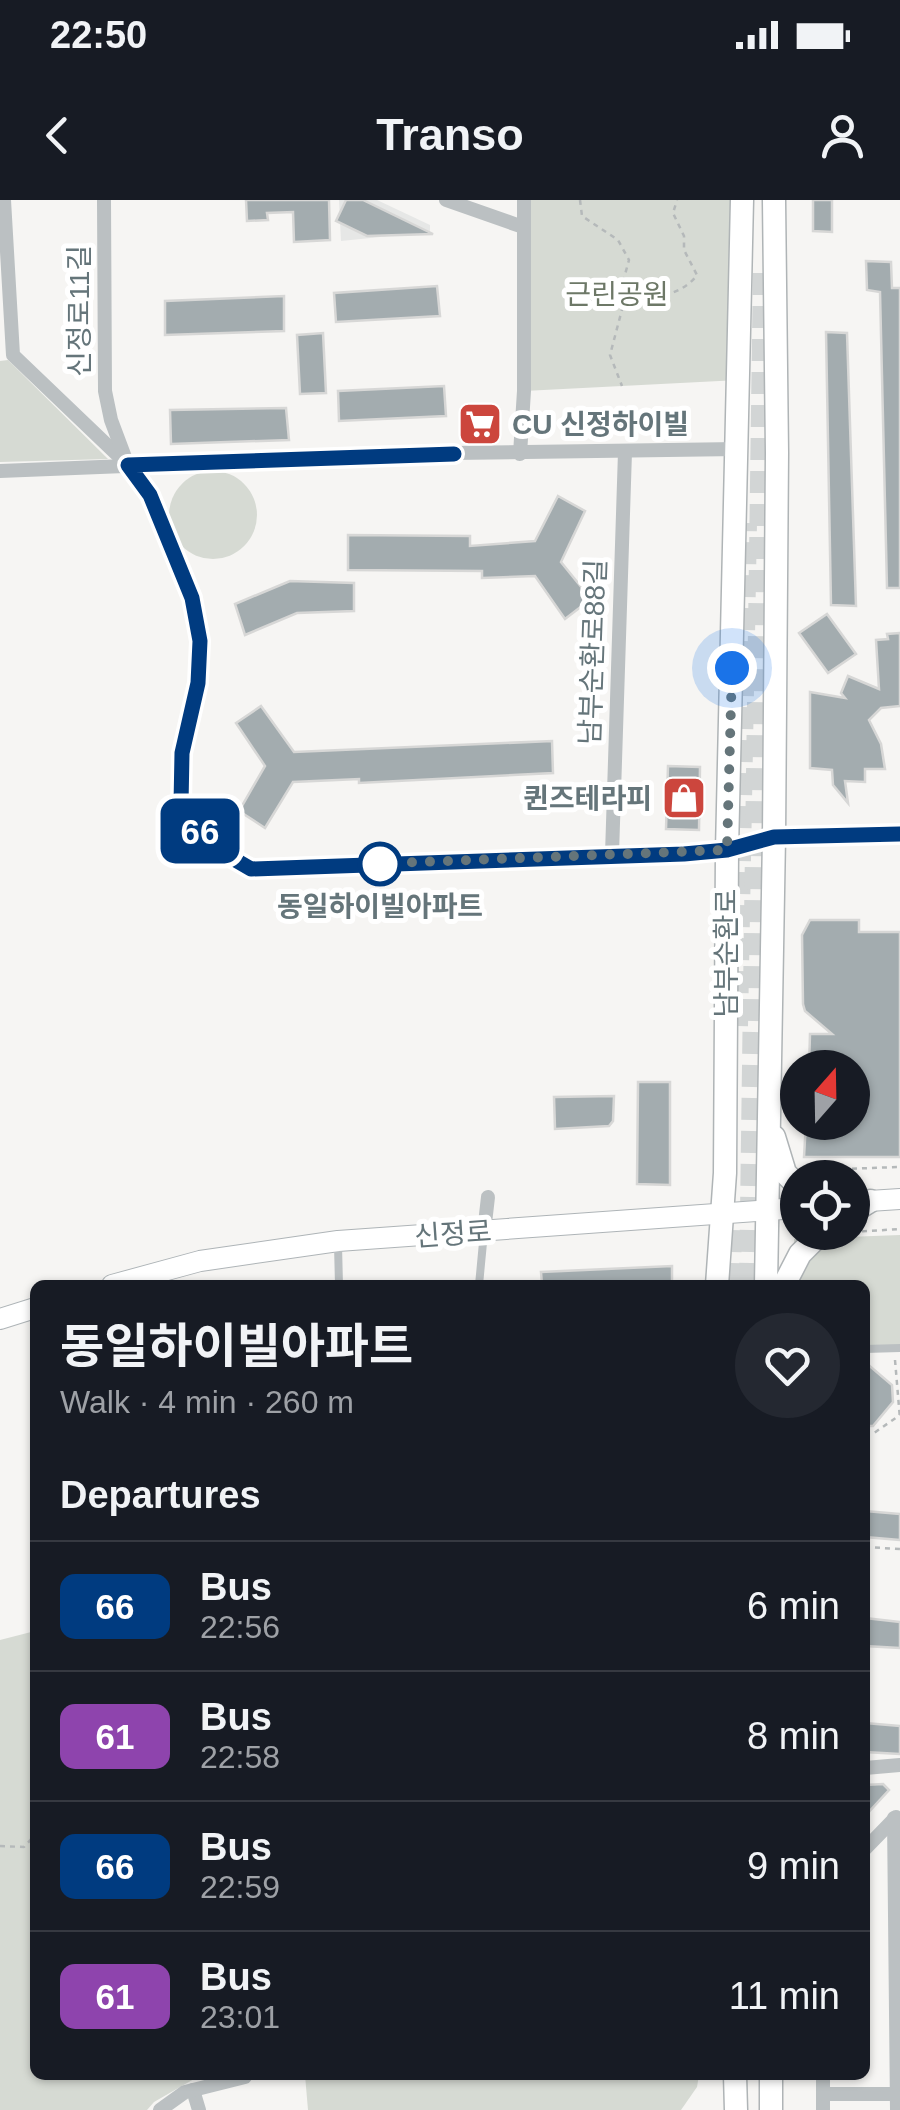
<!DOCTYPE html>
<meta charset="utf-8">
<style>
:root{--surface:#171b24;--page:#242831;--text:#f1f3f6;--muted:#9ea1a6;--line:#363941}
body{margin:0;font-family:Helvetica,"Noto Sans KR",sans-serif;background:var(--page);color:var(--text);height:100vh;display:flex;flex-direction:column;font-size:38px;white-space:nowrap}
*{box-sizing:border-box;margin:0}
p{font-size:32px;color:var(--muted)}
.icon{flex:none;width:55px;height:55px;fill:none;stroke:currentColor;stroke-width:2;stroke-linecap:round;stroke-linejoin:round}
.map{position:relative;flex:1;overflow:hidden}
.drawer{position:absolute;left:30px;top:1080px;width:840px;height:800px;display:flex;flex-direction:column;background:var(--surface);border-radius:15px;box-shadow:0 2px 8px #0004}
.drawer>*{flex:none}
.badge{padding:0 20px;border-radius:15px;font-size:35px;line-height:65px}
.needle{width:65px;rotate:20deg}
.tools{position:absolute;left:780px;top:850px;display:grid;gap:20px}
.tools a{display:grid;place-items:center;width:90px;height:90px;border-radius:50%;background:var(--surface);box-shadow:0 2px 8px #0004;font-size:50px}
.you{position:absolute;width:50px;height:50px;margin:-25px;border:8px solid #fff;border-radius:50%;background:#1a73e8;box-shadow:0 0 0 15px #1a73e833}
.map>.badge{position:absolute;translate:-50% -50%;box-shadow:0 0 0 5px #fff}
h2{padding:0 30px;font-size:38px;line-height:90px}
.round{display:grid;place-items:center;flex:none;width:105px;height:105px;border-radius:52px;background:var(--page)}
.overview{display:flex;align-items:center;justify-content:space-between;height:170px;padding:0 30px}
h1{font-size:48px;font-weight:700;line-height:75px}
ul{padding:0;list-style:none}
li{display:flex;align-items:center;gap:30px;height:130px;padding:0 30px;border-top:2px solid var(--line)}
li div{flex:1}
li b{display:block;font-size:38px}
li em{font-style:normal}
li .badge{min-width:110px;font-weight:700;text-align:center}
.status{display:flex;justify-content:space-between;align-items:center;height:70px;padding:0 50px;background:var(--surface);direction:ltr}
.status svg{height:28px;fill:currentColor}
header{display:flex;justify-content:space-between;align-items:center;height:130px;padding:0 30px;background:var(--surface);font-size:45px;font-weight:700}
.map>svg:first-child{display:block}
.built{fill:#e6e7e6}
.green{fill:#d6dad3}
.building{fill:#a3acaf;stroke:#d7d7d6;stroke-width:2.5}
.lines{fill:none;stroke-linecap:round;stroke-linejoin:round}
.primary-tunnel{stroke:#d2d5d5;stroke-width:22;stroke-dasharray:22 11;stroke-linecap:butt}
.secondary-casing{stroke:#aeb4b7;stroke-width:22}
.primary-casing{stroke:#afb4b6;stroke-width:25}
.path{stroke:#b5b9ba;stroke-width:2.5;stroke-dasharray:5 5;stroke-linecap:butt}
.lane{stroke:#bbc0c2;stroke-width:8}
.street{stroke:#bbc0c2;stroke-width:14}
.secondary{stroke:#fff;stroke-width:20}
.primary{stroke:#fff;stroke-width:22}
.line-casing{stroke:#fff;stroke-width:22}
.line{stroke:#003b80;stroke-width:15}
.walk{stroke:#65757a;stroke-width:10;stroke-dasharray:0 18}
.stop-dot{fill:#fff;stroke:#003b80;stroke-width:5}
.labels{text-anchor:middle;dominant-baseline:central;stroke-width:10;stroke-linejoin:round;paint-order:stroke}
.park-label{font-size:28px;fill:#6d7867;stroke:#fff}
.street-label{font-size:28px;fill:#65757a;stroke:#fff}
.poi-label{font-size:28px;font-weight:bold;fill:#65757a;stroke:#fff;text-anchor:start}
.stop-label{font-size:28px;font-weight:bold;fill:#65757a;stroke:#fff}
</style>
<div class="status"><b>22:50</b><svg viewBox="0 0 49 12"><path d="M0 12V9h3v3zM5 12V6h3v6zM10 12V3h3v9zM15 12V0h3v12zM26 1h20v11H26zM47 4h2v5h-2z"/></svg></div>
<header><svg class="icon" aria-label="back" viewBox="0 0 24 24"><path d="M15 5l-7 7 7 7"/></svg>Transo<svg class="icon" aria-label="person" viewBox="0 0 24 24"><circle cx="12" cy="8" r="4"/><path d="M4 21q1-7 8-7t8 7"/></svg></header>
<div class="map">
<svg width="900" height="1910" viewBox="0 0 900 1910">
<rect width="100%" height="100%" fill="#f6f5f3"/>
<path class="built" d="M 339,0 L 377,0 L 430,25 L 430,32 L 341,41 Z"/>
<g class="green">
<path d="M 524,0 L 742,0 L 739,180 L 524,191 Z"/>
<path d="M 8,160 L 108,259 L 0,262 L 0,161 Z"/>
<circle cx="213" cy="315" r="44"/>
<path d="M 900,1035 L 900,1148 L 865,1149 L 865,1085 L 796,1085 L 794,1039 Z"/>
<path d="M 35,1431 L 35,1875 L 201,1875 L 154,1902 L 147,1910 L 0,1910 L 0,1440 Z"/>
<path d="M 305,1875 L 699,1875 L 697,1887 L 681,1910 L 308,1910 Z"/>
</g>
<g class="building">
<path d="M 246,0 L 329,0 L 330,40 L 294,42 L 293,12 L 267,13 L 268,20 L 247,21 Z"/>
<path d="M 346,0 L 363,0 L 433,34 L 367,36 L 336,21 Z"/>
<path d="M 813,0 L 832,0 L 832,32 L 813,31 Z"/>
<path d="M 866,61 L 891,62 L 892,88 L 900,88 L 900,388 L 887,388 L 880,92 L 867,90 Z"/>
<path d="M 437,86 L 440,116 L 336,122 L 334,93 Z"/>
<path d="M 284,96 L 284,131 L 165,135 L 165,101 Z"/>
<path d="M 826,132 L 847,133 L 856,406 L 831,405 Z"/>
<path d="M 323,133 L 326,193 L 300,194 L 297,135 Z"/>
<path d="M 444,186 L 446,216 L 339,221 L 338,191 Z"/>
<path d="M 286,208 L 289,240 L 171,244 L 170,210 Z"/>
<path d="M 558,296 L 585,311 L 561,362 L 591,399 L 565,419 L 535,376 L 482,378 L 482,371 L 348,370 L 348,335 L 470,336 L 470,346 L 535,341 Z"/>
<path d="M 290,381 L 354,383 L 354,411 L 297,413 L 245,435 L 235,404 Z"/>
<path d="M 827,414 L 856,454 L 828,473 L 799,433 Z"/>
<path d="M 900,433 L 900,506 L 881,508 L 869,520 L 881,544 L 885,569 L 865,569 L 865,582 L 845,581 L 848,603 L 833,585 L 832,570 L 810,568 L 810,492 L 845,498 L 841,493 L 848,476 L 879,489 L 876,440 L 888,439 L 887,434 Z"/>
<path d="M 261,506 L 294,552 L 552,541 L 553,573 L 359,583 L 359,579 L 293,582 L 265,628 L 239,611 L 265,566 L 236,523 Z"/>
<path d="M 668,566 L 700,567 L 699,630 L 666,629 Z"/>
<path d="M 810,720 L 859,720 L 859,732 L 900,732 L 900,957 L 804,957 L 806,922 L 852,922 L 852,868 L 809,868 L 810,834 L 832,834 L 805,811 L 803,804 L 802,735 Z"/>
<path d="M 638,882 L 670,882 L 670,985 L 637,984 Z"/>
<path d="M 614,896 L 613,921 L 609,926 L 555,929 L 554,897 Z"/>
<path d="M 672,1066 L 672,1085 L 542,1085 L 541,1072 Z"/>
<path d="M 865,1162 L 892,1185 L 893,1202 L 873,1226 L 865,1226 Z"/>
<path d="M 865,1311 L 900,1314 L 900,1340 L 865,1337 Z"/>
<path d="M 865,1418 L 900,1422 L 900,1448 L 865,1446 Z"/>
<path d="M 865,1523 L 900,1526 L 900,1554 L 865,1552 Z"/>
<path d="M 883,1584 L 889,1590 L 865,1616 L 865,1585 Z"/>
</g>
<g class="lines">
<g class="primary-tunnel">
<path d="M 737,826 L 746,323"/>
<path d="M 730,1085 L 731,1023"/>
<path d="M 750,1085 L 764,64"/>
</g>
<defs>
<g id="secondary">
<path d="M 854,1002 L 900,999"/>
<path d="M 112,1085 L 200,1061 L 338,1041 L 798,1008"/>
<path d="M 0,1119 L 35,1108"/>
</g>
<g id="primary">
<path d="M 774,937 L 785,973 L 798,986"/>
<path d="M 852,1012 L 870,1001"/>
<path d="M 717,1085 L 725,973 L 727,650 L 742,0"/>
<path d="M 766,1085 L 774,637 L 777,253 L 774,0"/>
<path d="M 784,1085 L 800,1054 L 822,1032"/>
<path d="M 735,1875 L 736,1910"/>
<path d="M 771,1875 L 771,1910"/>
</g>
</defs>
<use href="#secondary" class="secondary-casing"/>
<use href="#primary" class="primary-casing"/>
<g class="path">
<path d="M 580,0 L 582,16 L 618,40 L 629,60 L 621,89 L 624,102 L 610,155 L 622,186"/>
<path d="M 625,102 C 648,101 683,95 697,75 L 684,50 L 684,36 L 673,13 L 677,0"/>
<path d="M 812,970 L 900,967"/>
<path d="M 852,1032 L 900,1029"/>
<path d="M 838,1033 L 849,1032"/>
<path d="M 895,1160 L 900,1219"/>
<path d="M 865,1233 L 874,1233 L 900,1215"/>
<path d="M 865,1347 L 900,1349"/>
<path d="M 0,1646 L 24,1647 L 35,1635"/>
</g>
<g class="lane">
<path d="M 338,1045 L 339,1085"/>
<path d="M 479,1085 L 484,1032"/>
<path d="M 865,1149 L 900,1148"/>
</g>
<g class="street">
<path d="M 4,0 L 13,155 L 128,265 L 150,295 L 192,399 L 200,441 L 198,483 L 182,553 L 181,603 L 209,644 L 251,669 L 684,654 L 727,650 L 774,637 L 900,634"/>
<path d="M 104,0 L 105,191 L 111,220 L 126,260"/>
<path d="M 446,0 L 523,27"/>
<path d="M 520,254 L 524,191 L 524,0"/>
<path d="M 0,271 L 454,253 L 738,249"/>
<path d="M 612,654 L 625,252"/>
<path d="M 484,1032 L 488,997"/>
<path d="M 865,1568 L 900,1565"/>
<path d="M 894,1618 L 897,1910"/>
<path d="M 865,1649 L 896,1617"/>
<path d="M 823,1875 L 823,1910"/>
<path d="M 193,1890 L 199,1910"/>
<path d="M 823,1894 L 900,1894"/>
<path d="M 160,1910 L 185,1892 L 245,1877"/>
</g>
<use href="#secondary" class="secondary"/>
<use href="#primary" class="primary"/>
</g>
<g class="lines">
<defs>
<path id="line" d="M 454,254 L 128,265 L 150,295 L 192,398 L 200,441 L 198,483 L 182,553 L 181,604 L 208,644 L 251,669 L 684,654 L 727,650 L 774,637 L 900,634"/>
</defs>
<use href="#line" class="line-casing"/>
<use href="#line" class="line"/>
<path class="walk" d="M 380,664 L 369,664 L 727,650 L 732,468"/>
</g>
<defs>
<symbol id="supermarket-square" viewBox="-11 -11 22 22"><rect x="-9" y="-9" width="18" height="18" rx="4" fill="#cc463d" stroke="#fff"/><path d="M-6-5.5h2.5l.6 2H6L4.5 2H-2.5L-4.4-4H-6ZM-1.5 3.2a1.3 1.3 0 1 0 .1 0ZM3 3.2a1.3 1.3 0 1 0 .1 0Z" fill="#fff"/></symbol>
<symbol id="shop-square" viewBox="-11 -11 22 22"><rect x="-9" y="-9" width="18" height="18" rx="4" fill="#cc463d" stroke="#fff"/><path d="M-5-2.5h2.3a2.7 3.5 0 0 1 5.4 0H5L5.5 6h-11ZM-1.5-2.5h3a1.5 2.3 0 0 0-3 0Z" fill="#fff"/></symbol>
</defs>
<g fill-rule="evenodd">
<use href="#supermarket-square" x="455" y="199" width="50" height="50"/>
<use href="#shop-square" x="659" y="573" width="50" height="50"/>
</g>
<circle class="stop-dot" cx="380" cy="664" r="20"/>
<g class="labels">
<g class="park-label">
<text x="617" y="94">근린공원</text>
</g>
<g class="street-label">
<text transform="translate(79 111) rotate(-90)">신정로11길</text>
<text transform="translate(593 452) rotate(-88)">남부순환로88길</text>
<text transform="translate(726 753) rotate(-90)">남부순환로</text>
<text transform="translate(453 1034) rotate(-4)">신정로</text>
</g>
<g class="poi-label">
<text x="512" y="224">CU 신정하이빌</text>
<text x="652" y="598" text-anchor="end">퀸즈테라피</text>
</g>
<g class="stop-label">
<text x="380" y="706">동일하이빌아파트</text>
</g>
</g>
</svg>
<div class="tools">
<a><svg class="needle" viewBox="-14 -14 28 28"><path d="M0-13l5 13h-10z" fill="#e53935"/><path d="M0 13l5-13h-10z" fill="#9ea1a6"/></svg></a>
<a><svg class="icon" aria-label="locate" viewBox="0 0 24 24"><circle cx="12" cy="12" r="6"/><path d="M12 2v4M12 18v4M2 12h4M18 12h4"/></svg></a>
</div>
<div class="you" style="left:732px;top:468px"></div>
<b class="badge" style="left:200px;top:631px;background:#003b80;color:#fff">66</b>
<section class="drawer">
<div class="overview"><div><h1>동일하이빌아파트</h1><p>Walk · 4 min · 260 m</p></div><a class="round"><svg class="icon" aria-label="heart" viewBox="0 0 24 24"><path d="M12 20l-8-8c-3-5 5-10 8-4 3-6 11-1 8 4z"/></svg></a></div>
<h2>Departures</h2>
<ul>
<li><span class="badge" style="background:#003b80;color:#fff">66</span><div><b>Bus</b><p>22:56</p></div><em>6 min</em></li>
<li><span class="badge" style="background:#8e44ad;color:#fff">61</span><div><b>Bus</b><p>22:58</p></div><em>8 min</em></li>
<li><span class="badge" style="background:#003b80;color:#fff">66</span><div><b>Bus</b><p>22:59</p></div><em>9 min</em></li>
<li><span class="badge" style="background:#8e44ad;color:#fff">61</span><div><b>Bus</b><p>23:01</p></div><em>11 min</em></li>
</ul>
</section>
</div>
